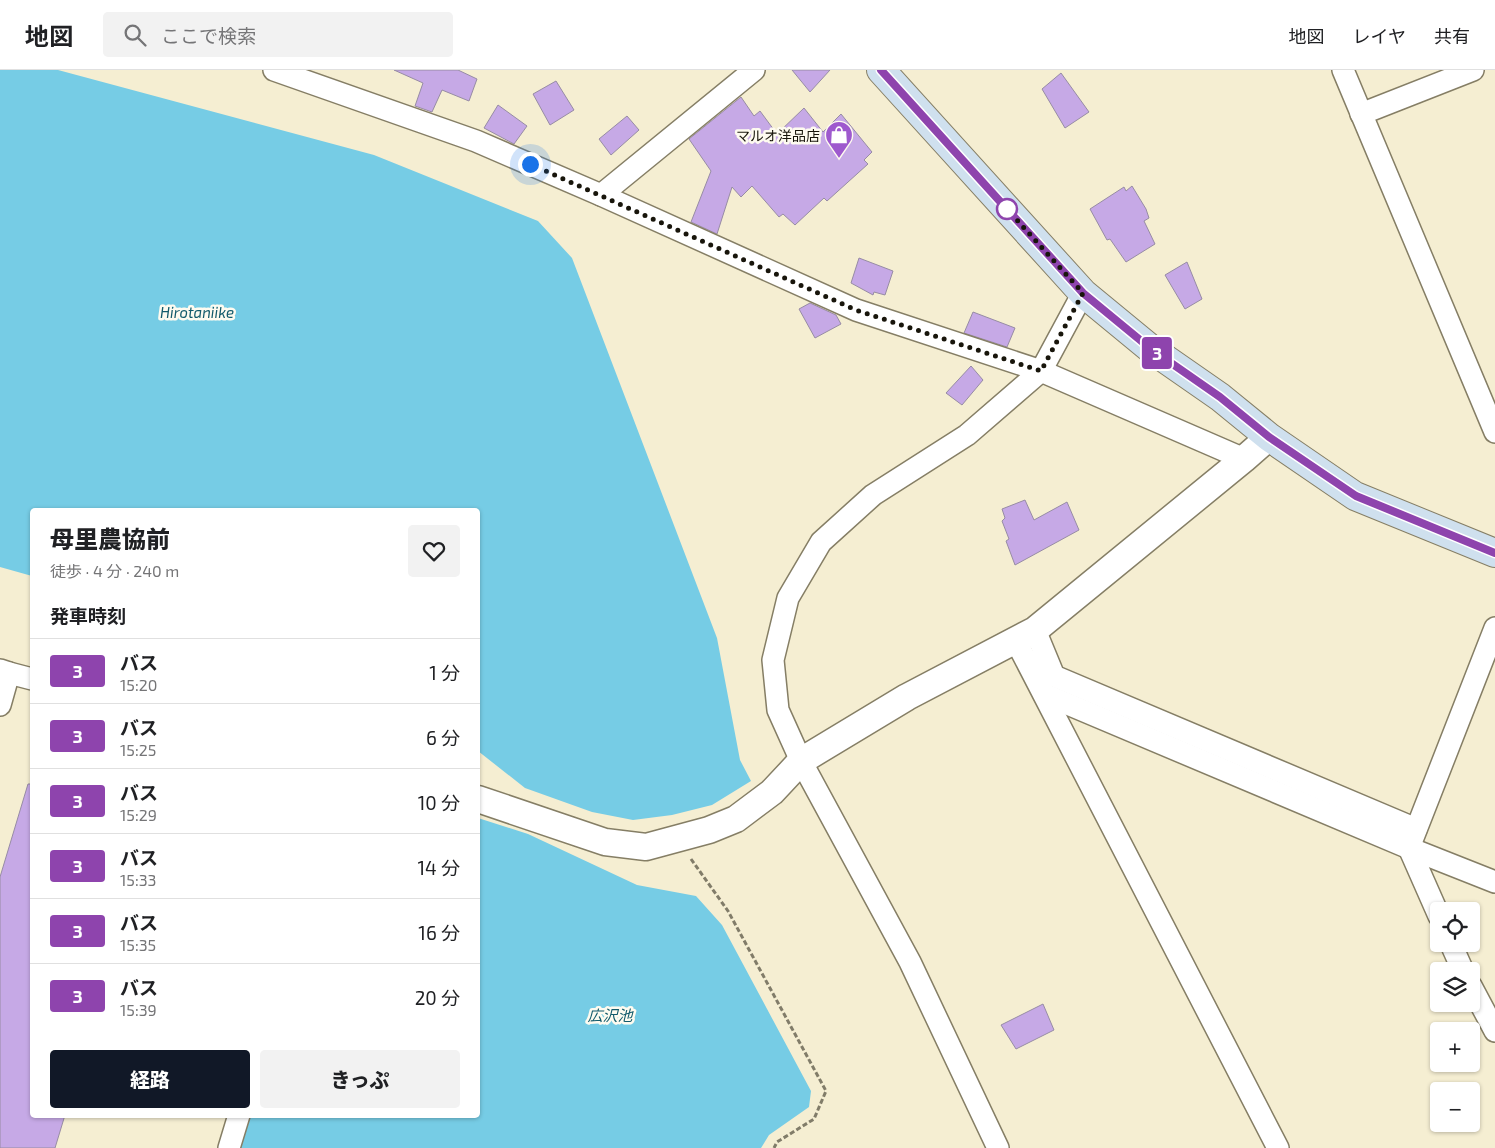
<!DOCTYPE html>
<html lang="ja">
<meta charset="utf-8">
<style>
:root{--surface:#fff;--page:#f2f2f2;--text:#202124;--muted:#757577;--line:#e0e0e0;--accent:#111827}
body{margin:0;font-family:"Exo 2","Noto Sans JP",sans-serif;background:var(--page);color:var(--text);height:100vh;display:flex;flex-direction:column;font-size:19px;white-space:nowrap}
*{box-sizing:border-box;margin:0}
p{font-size:16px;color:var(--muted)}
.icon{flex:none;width:28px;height:28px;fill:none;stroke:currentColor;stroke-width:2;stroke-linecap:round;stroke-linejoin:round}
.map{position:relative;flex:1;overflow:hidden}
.sheet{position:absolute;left:30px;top:438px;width:450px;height:610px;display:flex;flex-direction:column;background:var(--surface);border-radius:5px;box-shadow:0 1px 4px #0004}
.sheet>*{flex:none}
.badge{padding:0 10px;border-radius:4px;font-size:18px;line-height:32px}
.tools{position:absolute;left:1430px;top:832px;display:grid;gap:10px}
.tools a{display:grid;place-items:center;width:50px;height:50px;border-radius:5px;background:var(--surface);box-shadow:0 1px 4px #0004;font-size:25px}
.you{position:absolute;width:25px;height:25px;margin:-12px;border:4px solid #fff;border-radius:50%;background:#1a73e8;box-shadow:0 0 0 8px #1a73e833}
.map>.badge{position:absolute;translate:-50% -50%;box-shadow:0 0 0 2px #fff}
h2{padding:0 20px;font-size:19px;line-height:45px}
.round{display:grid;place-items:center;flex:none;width:52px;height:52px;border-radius:5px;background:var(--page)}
.head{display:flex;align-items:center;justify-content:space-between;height:85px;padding:0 20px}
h1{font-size:24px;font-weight:800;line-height:38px}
.cta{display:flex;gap:10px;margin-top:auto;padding:10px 20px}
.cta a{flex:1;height:58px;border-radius:5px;background:var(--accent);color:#fff;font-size:20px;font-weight:800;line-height:58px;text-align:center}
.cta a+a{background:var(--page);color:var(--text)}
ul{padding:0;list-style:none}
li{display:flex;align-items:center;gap:15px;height:65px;padding:0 20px;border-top:1px solid var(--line)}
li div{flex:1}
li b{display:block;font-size:19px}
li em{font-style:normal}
li .badge{min-width:55px;font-weight:700;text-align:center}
header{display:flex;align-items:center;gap:30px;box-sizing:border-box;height:70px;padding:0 25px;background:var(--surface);border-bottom:1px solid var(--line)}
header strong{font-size:24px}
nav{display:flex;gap:28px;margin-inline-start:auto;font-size:18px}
.search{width:350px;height:45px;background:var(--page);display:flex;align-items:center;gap:12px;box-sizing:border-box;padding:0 18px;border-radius:5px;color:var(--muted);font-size:19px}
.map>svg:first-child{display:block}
.water{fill:#76cce5}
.building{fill:#c6a9e6;stroke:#978ca4}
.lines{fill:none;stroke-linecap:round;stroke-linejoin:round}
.minor-casing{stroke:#857e65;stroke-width:24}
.tertiary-casing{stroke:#857e65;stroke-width:29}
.secondary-casing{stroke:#857e65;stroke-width:30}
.path{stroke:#817c69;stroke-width:3;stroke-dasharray:5 2.5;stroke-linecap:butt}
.minor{stroke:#fff;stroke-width:21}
.tertiary{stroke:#fff;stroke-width:26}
.secondary{stroke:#cfe0ee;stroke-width:28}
.line-casing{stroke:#fff;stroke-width:11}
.line{stroke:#8e44ad;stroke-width:8}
.walk{stroke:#18150b;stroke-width:5;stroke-dasharray:0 9}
.stop-dot{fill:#fff;stroke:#8e44ad;stroke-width:2.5}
.labels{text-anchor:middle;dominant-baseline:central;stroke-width:5;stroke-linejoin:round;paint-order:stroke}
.poi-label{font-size:14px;fill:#18150b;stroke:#fefbf0;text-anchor:end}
.water-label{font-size:15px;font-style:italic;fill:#125a6b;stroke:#fefbf0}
</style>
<header>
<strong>地図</strong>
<div class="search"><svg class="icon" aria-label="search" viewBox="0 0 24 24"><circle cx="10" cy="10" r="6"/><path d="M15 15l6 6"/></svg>ここで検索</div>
<nav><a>地図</a><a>レイヤ</a><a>共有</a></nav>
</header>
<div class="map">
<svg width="1495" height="1078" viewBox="0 0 1495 1078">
<rect width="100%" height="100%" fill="#f5eed2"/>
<g class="water">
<path d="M 0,0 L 58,0 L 374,85 L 538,151 L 572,188 L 717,568 L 740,690 L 751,711 L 712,735 L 672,745 L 633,750 L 592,742 L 525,718 L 478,681 L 478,440 L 32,440 L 32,506 L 0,497 Z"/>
<path d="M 478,748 L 528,764 L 637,815 L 696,826 L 722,855 L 811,1021 L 809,1037 L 769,1065 L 761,1078 L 239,1078 L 249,1045 L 478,1045 Z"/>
</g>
<g class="building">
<path d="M 394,0 L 458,0 L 477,9 L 469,31 L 442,20 L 432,42 L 415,36 L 423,13 Z"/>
<path d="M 792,0 L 830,0 L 810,22 Z"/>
<path d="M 1061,3 L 1089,42 L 1065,58 L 1042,19 Z"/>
<path d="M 556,11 L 574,40 L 550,55 L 533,24 Z"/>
<path d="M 741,27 L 754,46 L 760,41 L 777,64 L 804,38 L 823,62 L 841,44 L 872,82 L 864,90 L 868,94 L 827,131 L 824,128 L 795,155 L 783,144 L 779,147 L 752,116 L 741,127 L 732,117 L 717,164 L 691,152 L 711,101 L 689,69 Z"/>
<path d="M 498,35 L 527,56 L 514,74 L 484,58 Z"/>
<path d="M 627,46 L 639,60 L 611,85 L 599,69 Z"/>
<path d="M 1132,116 L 1146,139 L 1149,148 L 1144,151 L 1155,174 L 1126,192 L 1110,169 L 1107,170 L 1090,139 L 1124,117 L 1126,121 Z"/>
<path d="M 859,188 L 893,201 L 885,225 L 874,222 L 873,225 L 851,213 Z"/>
<path d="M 1187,192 L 1202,229 L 1185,239 L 1165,205 Z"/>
<path d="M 810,233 L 836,245 L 841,254 L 815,268 L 799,239 Z"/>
<path d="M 973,242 L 1015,258 L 1007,277 L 964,263 Z"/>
<path d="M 971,296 L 983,310 L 962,335 L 946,323 Z"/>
<path d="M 1025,430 L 1034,450 L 1067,432 L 1079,460 L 1015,495 L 1006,471 L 1009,469 L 1002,451 L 1005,448 L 1002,439 Z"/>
<path d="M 28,714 L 32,714 L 32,1045 L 65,1045 L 55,1078 L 0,1078 L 0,807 Z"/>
<path d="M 1043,934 L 1054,960 L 1016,979 L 1001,955 Z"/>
</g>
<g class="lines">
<defs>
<g id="minor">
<path d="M 274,0 L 476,71 L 601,125 L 856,240 L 1041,301 L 1244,389"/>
<path d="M 1343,0 L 1495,362"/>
<path d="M 1361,44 L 1473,0"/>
<path d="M 601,125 L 754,0"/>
<path d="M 1035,560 L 1054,606 L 1416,759"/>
<path d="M 1016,571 L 1278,1078"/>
<path d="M 0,600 L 9,603 L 0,635"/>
<path d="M 9,603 L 32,609"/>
<path d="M 1044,624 L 1409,778 L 1495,812"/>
<path d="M 1439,846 L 1409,778 L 1495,558"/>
<path d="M 1451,874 L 1463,901"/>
<path d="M 1471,916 L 1495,961"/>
<path d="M 229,1078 L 239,1045"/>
<path d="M 998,1078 L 910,892 L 801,691 L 778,640 L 773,590 L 788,528 L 821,472 L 873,425 L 967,365 L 1041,301 L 1083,223"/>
</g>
<path id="tertiary" d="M 478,729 L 605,772 L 646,777 L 709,760 L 736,749 L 772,722 L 801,691 L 907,627 L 1035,560 L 1244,389 L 1269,367"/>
<path id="secondary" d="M 881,0 L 1083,223 L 1151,279 L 1220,327 L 1269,367 L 1355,426 L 1495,483"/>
</defs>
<use href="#minor" class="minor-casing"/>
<use href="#tertiary" class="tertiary-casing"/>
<use href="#secondary" class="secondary-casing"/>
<path class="path" d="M 691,789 L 728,841 L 826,1021 L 814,1049 L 777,1072 L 774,1078"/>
<use href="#minor" class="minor"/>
<use href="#tertiary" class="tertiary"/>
<use href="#secondary" class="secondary"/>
</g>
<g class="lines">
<defs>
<path id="line" d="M 881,0 L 1083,223 L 1151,279 L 1220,327 L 1269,367 L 1356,426 L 1495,483"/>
</defs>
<use href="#line" class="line-casing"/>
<use href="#line" class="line"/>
<path class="walk" d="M 530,94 L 856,240 L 1041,301 L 1083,223 L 1007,139"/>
</g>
<defs>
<symbol id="shop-pin" viewBox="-11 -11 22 30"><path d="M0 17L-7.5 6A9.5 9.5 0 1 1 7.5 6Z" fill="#9e59ce" stroke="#fefbf0"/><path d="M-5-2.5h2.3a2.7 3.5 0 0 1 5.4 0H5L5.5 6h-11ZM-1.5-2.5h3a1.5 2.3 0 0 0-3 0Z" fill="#fff"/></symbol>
</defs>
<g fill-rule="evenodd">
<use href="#shop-pin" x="823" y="49" width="32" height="43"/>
</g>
<circle class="stop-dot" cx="1007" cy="139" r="10"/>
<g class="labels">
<g class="poi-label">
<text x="820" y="65">マルオ洋品店</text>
</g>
<g class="water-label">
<text x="197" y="242">Hirotaniike</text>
<text x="610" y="945">広沢池</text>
</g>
</g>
</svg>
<div class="tools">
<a><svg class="icon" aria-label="locate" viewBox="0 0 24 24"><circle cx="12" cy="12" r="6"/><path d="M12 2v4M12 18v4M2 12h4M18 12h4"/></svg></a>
<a><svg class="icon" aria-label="layers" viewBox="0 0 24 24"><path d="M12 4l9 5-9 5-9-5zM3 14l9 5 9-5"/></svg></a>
<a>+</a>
<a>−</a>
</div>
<div class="you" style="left:530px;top:94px"></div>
<b class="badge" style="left:1157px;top:283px;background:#8e44ad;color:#fff">3</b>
<section class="sheet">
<div class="head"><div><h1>母里農協前</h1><p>徒歩 · 4 分 · 240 m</p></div><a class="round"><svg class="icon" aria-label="heart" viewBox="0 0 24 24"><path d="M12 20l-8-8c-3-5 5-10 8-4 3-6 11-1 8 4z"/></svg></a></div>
<h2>発車時刻</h2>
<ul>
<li><span class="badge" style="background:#8e44ad;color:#fff">3</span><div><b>バス</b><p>15:20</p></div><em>1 分</em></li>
<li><span class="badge" style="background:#8e44ad;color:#fff">3</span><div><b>バス</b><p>15:25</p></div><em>6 分</em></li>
<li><span class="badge" style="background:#8e44ad;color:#fff">3</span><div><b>バス</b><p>15:29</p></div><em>10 分</em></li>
<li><span class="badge" style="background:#8e44ad;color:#fff">3</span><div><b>バス</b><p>15:33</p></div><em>14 分</em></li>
<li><span class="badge" style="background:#8e44ad;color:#fff">3</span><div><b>バス</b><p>15:35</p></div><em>16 分</em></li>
<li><span class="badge" style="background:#8e44ad;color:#fff">3</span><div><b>バス</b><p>15:39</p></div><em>20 分</em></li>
</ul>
<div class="cta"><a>経路</a><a>きっぷ</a></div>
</section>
</div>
